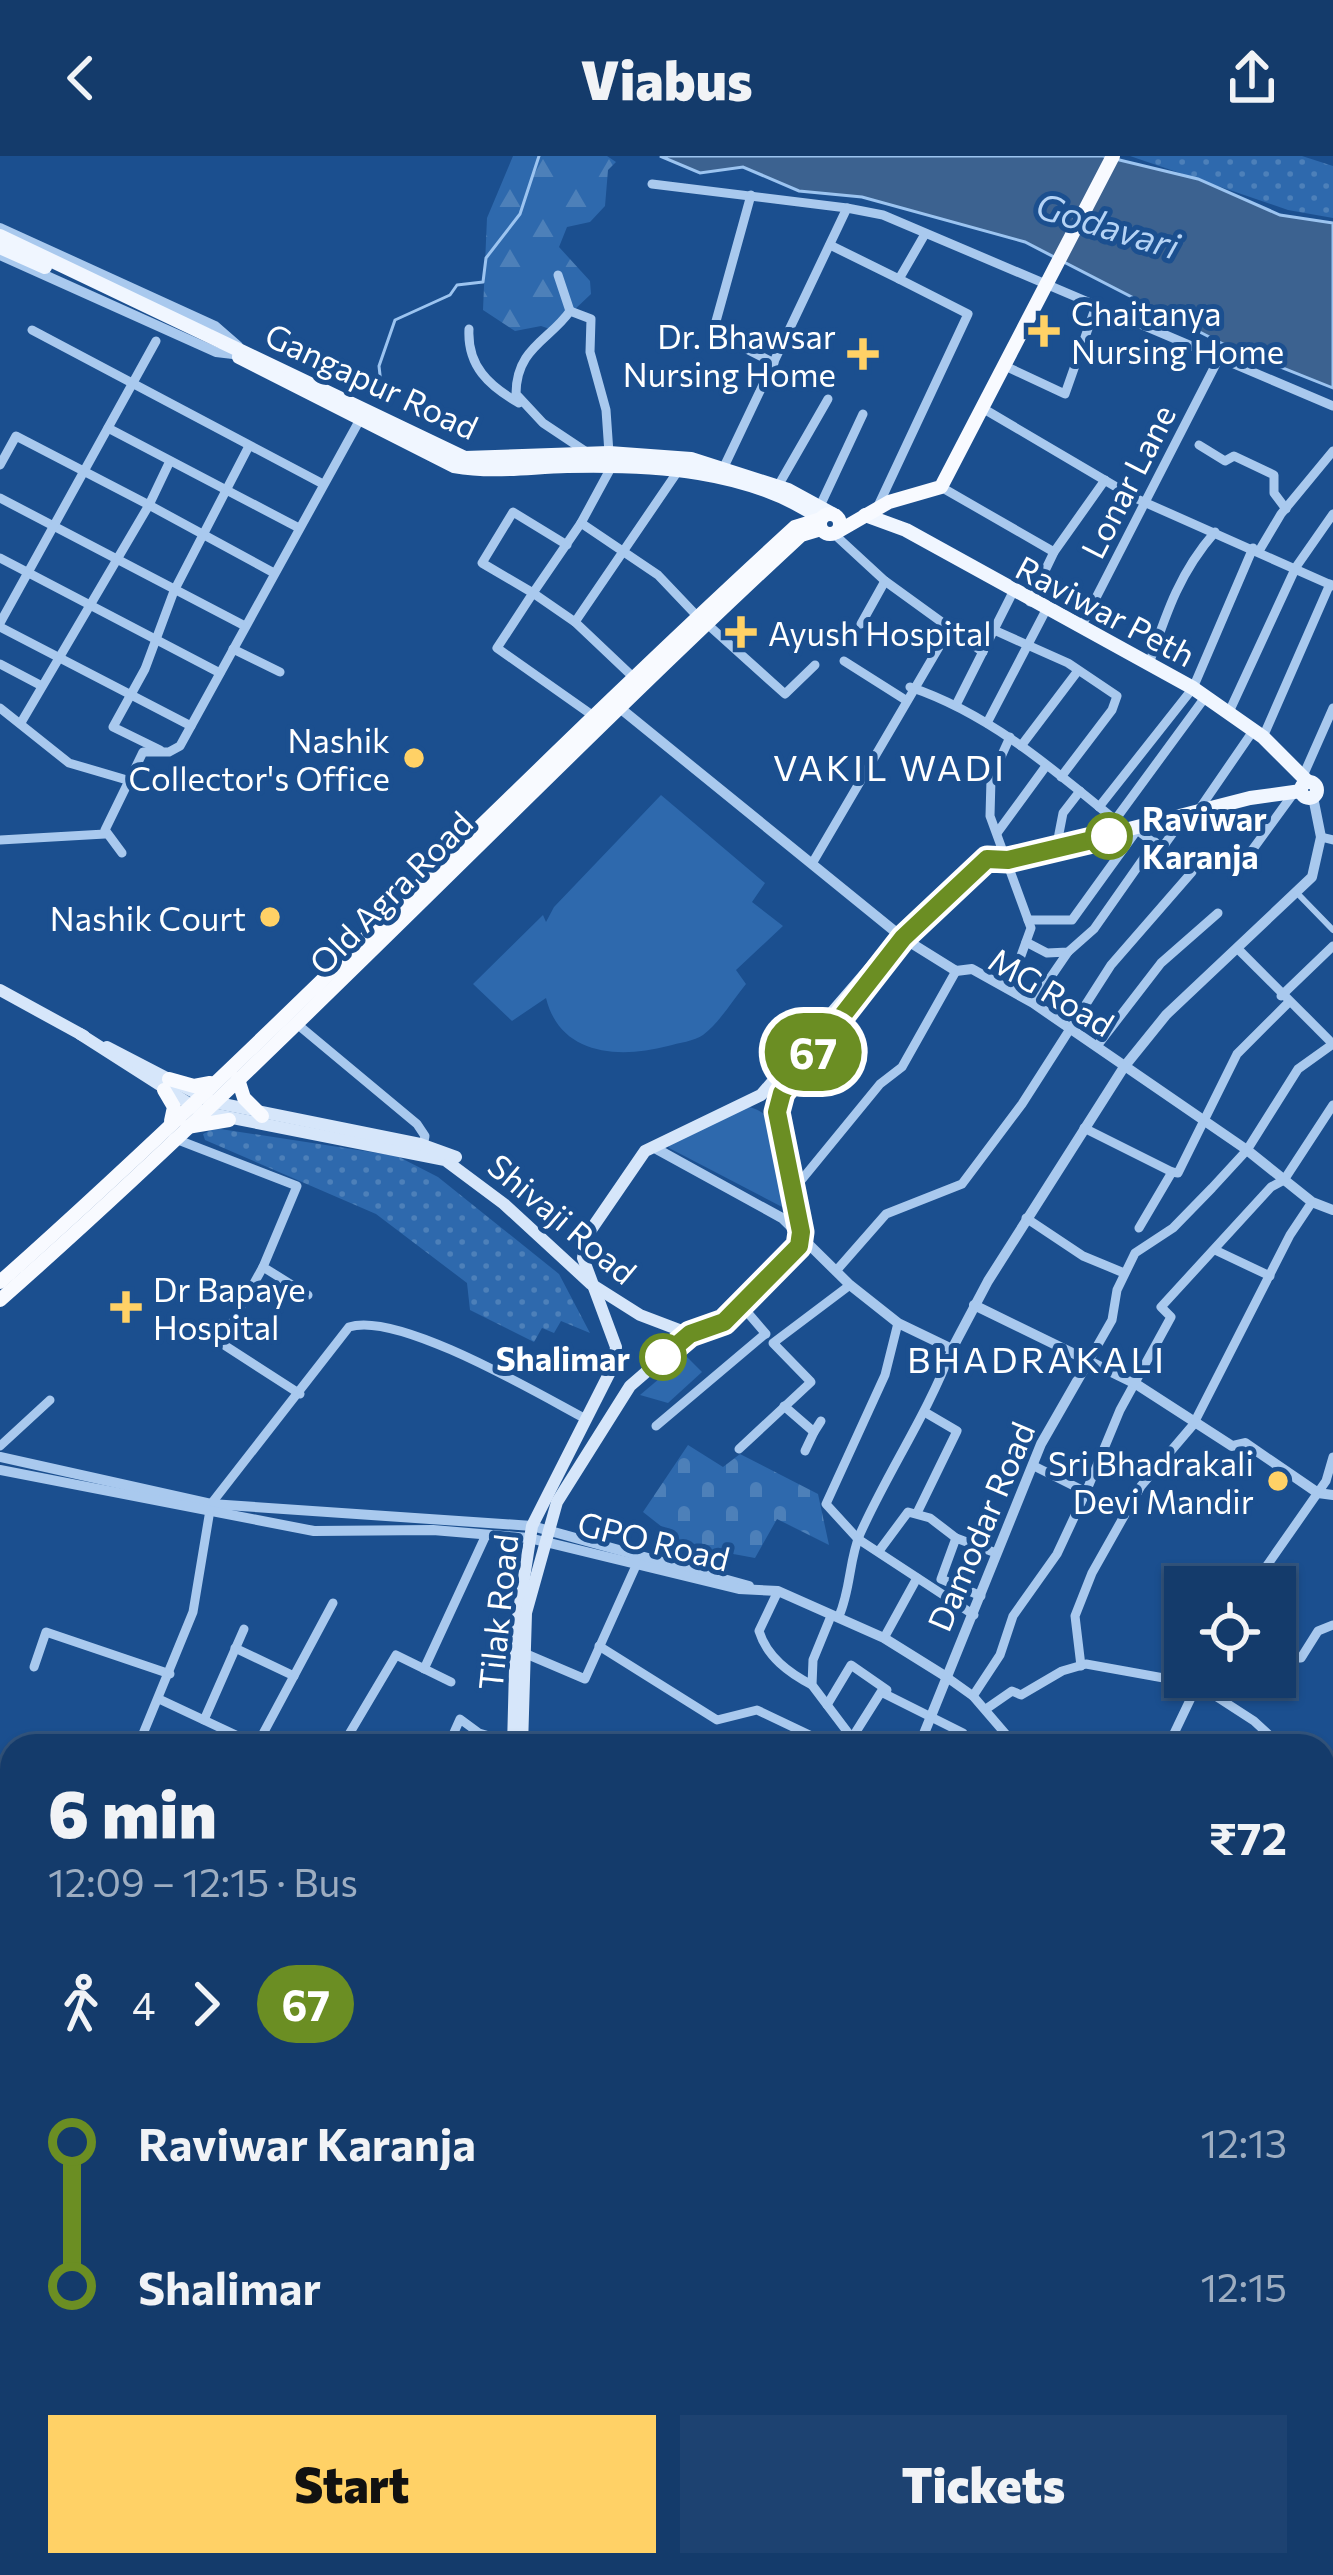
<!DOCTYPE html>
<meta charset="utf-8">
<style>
:root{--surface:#143b6b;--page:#1d4271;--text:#f1f3f6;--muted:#9dadc1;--line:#33557e;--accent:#ffd166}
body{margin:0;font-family:Commissioner,sans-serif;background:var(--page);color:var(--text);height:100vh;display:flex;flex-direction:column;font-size:45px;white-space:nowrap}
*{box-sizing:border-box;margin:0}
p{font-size:39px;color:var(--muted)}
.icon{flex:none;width:66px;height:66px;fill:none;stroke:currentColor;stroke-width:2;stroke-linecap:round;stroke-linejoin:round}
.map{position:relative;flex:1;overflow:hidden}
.details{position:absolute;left:0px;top:1578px;width:1335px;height:843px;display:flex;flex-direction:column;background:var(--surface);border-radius:36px 36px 0 0;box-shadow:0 3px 9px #0004,0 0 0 3px var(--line)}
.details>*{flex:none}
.badge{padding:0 24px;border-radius:39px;font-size:42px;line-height:78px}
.tools{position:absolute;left:1164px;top:1410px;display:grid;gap:24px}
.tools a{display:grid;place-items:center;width:132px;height:132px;border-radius:0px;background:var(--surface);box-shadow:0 3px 9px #0004,0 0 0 3px var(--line);font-size:60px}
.map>.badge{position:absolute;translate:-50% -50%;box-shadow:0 0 0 6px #fff}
.legs{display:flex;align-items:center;gap:18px;height:132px;padding:0 48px;font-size:39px}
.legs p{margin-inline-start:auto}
.overview{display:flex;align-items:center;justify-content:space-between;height:204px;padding:0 48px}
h1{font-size:66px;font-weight:800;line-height:90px}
.cta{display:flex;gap:24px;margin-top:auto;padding:24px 48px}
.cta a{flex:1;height:138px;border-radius:0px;background:var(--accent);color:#111;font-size:48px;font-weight:800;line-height:138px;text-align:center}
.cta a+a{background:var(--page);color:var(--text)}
ul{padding:0 48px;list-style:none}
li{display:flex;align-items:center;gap:42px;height:144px;font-size:45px}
li i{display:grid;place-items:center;width:18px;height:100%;margin:0 15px;background:currentColor}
li i::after{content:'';width:30px;height:30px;margin:-15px;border:9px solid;border-radius:50%;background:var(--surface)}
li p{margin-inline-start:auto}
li:first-child i{background:linear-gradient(#0000 50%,currentColor 0)}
li:last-child i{background:linear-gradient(currentColor 50%,#0000 0)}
header{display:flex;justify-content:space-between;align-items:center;height:156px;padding:0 48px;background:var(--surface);font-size:54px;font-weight:800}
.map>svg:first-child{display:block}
.grass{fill:#2e69ad}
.forest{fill:url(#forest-firs)}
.cemetery{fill:url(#cemetery-stones)}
.park{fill:url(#park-dots)}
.water{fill:#3c6290;stroke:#9cc4f0;stroke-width:3}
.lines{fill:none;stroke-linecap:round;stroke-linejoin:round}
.stream{stroke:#9cc4f0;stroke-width:3}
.pedestrian{stroke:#a9c9ee;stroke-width:6}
.minor{stroke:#a9c9ee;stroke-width:9}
.tertiary{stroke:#a9c9ee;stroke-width:10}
.secondary{stroke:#d6e6fa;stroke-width:12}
.primary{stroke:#f0f6ff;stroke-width:14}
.trunk{stroke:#f8faff;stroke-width:14}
.line-1-casing{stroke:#fff;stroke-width:27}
.line-1{stroke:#6b8e23;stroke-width:18}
.poi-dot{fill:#ffd166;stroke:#1b4f8f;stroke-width:4.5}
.stop-1-dot{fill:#fff;stroke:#6b8e23;stroke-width:6}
.labels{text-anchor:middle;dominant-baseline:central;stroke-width:10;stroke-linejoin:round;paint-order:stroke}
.poi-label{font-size:33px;fill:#fff;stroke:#1b4f8f;text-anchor:end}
.street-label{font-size:33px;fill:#fff;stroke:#1b4f8f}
.stop-label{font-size:33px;font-weight:bold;fill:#fff;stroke:#1b4f8f;text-anchor:start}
.water-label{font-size:36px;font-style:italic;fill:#b5d3f5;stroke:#1b4f8f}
.neighbourhood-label{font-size:36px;letter-spacing:3px;fill:#fff;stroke:#1b4f8f}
</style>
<header><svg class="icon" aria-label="back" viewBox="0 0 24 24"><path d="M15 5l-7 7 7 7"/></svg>Viabus<svg class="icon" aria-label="share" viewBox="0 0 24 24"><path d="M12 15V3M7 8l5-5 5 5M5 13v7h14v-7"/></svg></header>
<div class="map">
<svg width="1333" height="2419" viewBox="0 0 1333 2419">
<defs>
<pattern id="forest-firs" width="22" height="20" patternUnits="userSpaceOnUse" patternTransform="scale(3)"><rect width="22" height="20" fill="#2e69ad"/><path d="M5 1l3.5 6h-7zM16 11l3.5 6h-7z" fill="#4d80b9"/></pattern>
<pattern id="cemetery-stones" width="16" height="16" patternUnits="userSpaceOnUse" patternTransform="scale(3)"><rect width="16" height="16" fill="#2e69ad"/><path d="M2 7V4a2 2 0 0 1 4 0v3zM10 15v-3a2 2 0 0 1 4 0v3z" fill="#4d80b9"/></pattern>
<pattern id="park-dots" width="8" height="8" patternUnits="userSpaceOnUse" patternTransform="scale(3)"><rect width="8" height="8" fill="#2e69ad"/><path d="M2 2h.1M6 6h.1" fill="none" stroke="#4d80b9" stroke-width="1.8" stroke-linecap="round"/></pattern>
</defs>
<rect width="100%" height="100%" fill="#1b4f8f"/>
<g class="grass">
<path d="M 661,639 L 765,727 L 752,746 L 783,770 L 736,814 L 746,828 C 733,844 719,867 703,879 C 695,885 678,887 668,890 C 618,903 560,899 546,842 L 512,865 L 473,828 L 543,759 L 546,766 L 554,751 Z"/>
<path d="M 749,951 C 788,960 785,1016 790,1048 L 784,1052 L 669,992 L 667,986 Z"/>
<path d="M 686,1200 L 702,1216 L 668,1247 L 640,1239 Z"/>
</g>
<path class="forest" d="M 513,0 L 607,0 L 616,6 L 608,14 L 605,50 L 590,66 L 567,71 L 559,91 L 590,125 L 591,138 L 553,174 L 541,170 L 515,175 L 483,154 L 487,62 Z"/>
<path class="cemetery" d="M 688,1289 L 723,1311 L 740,1298 L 818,1338 L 829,1389 L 777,1363 L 755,1402 L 685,1389 L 643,1356 Z"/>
<g class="park">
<path d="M 1130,0 L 1302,0 L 1333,10 L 1333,62 L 1288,54 Z"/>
<path d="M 214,972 L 397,1000 L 438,1021 L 559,1118 L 590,1177 L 561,1165 L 554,1177 L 542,1172 L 534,1186 L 470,1154 L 467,1127 L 376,1058 L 205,984 L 203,978 Z"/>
</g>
<path class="water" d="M 660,0 L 1103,0 L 1198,23 L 1280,59 L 1333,67 L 1333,232 L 1223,188 L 1025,86 L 862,41 L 799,35 L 743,11 L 700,17 Z"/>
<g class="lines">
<path class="stream" d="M 381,228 L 379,210 L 395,164 L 450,139 L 457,129 L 483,126 L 486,102 L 520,58 L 539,0"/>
<path class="pedestrian" d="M 1298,738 L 1333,774"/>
<g class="minor">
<path d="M 652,28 L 847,52"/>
<path d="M 751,39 L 713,176 L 774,207"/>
<path d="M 830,89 L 899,123 L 925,78"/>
<path d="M 558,119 L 570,155 C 550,184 516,192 516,238 L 543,267 L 588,297"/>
<path d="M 570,155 L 591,163 L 590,196 L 606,254 L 609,297"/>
<path d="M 469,173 C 467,210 489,230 519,247"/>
<path d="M 32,174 L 323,328"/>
<path d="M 1005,210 L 1065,238 L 1096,150"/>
<path d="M 984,253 L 1135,342 L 1333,430"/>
<path d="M 108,272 L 299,372"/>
<path d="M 1199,289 L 1225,305 L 1234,300 L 1274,319 L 1274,337 L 1286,353"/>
<path d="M 613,308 L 581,367 L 658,419 L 697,460"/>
<path d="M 0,309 L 16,280 L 149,349 L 170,305"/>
<path d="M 722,315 L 847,52 L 883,59 L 1333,250"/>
<path d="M 778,330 L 828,243"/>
<path d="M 941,331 L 1054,396"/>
<path d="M 0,342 L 245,470"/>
<path d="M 820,350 L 863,258"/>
<path d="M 878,350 L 968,158 L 899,123"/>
<path d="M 581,367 L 533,437 L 575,466 L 632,520"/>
<path d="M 834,378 L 885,425 L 983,496"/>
<path d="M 567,389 L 513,356 L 482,407 L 533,437 L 497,492 L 592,559"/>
<path d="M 1259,395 L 1281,358 L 1333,295"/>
<path d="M 0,402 L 220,517"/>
<path d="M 1030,446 L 1054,396 L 1105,324"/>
<path d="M 575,466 L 678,315"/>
<path d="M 0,467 L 156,185"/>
<path d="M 706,467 L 785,538 L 815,509"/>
<path d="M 861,468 L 885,425"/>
<path d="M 0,471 L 191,570"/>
<path d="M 1081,471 L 1219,202"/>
<path d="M 994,474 L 1068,507 L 1117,540 L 1112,554 L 1061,621"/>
<path d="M 233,493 L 280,516"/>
<path d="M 844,505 L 904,543"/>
<path d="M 0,508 L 40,529"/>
<path d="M 1149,508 C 1166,458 1179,417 1215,376"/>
<path d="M 910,531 C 988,557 1052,612 1115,664 L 1117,678"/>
<path d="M 956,549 L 1013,436"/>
<path d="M 0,552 L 69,607 L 127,624"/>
<path d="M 1229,556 L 1296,411 L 1333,358"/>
<path d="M 22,565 L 149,349 L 274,417"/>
<path d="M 987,567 L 1046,454"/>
<path d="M 1263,581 L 1330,428"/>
<path d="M 1021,590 L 1077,516"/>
<path d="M 160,594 L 113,571 L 145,513 L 174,435 L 249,290"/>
<path d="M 1303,620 L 1333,552"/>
<path d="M 1099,651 L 1193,532 L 1253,392"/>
<path d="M 1198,655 L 1253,575"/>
<path d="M 1115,664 L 1206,540"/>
<path d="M 997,677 L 1046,610"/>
<path d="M 1321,681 L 1333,684"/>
<path d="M 0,684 L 105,678"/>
<path d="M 1162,692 L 1185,660"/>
<path d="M 1056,693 L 1063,657 L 1080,635"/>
<path d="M 122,697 L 105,674 L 143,596 L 169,596 L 180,590 L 363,258"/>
<path d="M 1250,697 L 1293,638"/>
<path d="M 813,706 L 949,474"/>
<path d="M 1026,786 L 1047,797 L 1068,796 L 1094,773 L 1155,686"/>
<path d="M 1239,794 L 1333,888"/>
<path d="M 1009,833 L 1031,772 L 990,660 L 991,623 L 1010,581"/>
<path d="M 1281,840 L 1333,790"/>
<path d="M 1033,847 L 1068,796"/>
<path d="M 297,868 L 417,968 L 425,980 L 422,995"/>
<path d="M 1097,890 L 1161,807 L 1218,757"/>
<path d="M 1084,972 L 1172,1016"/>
<path d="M 173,982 L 297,1030 L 263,1111 L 308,1139"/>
<path d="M 794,1033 L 880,928 L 902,911 L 956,815"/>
<path d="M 1026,1062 L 1083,1100 L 1124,1117"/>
<path d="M 1139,1072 L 1172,1016 L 1178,1017 L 1237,898 L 1288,847"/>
<path d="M 1215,1094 L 1270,1120"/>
<path d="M 263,1111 L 221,1187 L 300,1238"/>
<path d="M 836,1115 L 886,1058 L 962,1028 L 1022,948 L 1111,809 L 1192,716 L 1137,674 L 1072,764 L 1028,764"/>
<path d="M 742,1150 L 766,1178"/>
<path d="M 898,1167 L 885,1219 L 826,1348 L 858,1383 L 974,1459"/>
<path d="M 1088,1206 L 1112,1164 L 1117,1134 L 1135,1097 L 1173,1072 L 1212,1032 L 1247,994 L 1298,913 L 1333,888"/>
<path d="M 784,1250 L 814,1276 L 821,1265"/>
<path d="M 656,1270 L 765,1178"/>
<path d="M 0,1290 L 50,1244"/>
<path d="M 739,1293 L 811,1226 L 773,1187 L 850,1129"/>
<path d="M 805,1295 L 814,1276"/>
<path d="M 1086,1336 L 1120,1254 L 1171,1161 L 1161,1151 L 1271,1031 L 1284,1024 L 1333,949"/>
<path d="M 917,1357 L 957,1275 L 928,1258"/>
<path d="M 879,1395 L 908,1356 L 930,1362 L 956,1382"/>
<path d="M 1252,1431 L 1326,1325 L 1333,1301"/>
<path d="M 778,1435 L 759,1475 C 767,1501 789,1517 812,1529"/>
<path d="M 981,1440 L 941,1423 L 956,1382 L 996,1397"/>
<path d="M 831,1460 L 813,1504 L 812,1529 L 852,1582 L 868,1590"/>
<path d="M 839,1460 C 851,1433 849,1403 860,1378 C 888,1315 927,1259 952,1193"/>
<path d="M 884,1482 L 917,1422"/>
<path d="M 599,1490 L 717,1564 L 757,1554 L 818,1583 L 838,1585"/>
<path d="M 235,1492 L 294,1520"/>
<path d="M 524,1497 L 585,1523 L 639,1403"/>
<path d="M 1081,1510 L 1075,1460 L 1092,1417 L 1141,1330 L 1193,1269 L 1290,1079 L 1312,1046"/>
<path d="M 34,1511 L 46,1476 L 170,1518"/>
<path d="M 424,1513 L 486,1379"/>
<path d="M 945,1520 L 973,1540 L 1016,1590"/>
<path d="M 1250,1525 L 1281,1526 L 1293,1502 L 1301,1502 L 1318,1475 L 1333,1469"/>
<path d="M 973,1540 L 1000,1499 L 1013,1460 L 1057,1398 L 1086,1336 L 1034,1310"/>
<path d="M 159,1543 L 257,1589 L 333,1447"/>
<path d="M 827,1549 L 851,1509 L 887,1534"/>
<path d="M 986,1553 L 1012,1535 L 1021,1539 L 1062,1515 L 1086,1508 L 1197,1528 L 1254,1565 L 1281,1590"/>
<path d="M 204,1564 L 244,1473"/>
<path d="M 138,1590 L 193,1456 L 211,1348 L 349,1171 C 398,1155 537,1237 584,1262"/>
<path d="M 342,1590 L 396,1499 L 451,1526"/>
<path d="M 448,1590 L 460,1563 L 479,1577 L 513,1587"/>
<path d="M 836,1590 L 852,1582 L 881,1536 L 963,1577 L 967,1590"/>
<path d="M 1168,1590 L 1201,1521"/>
<path d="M 1323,1661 L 1333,1642"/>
<path d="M 1323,1719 L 1333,1723"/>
<path d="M 1323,1838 L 1333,1844"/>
<path d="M 0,1874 L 12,1896"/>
<path d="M 0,1878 L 12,1853"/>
<path d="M 1323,1924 L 1333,1888"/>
<path d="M 1323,1993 L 1333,1994"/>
<path d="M 0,2056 L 12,2063"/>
<path d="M 0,2077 L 12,2072"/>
<path d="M 1323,2083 L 1333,2083"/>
<path d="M 1323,2139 L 1333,2151"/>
<path d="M 1323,2343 L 1333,2348"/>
<path d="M 408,2409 L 419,2419"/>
<path d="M 826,2409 L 839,2419"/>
<path d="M 992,2409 L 1005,2419"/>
<path d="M 894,2419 L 902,2409"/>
<path d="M 1027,2419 L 1036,2409"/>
</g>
<g class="tertiary">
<path d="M 0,72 L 215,170 L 238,190"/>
<path d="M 0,99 L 216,196 L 233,198"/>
<path d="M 615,548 L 903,782 L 956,815 L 972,813 L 1033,847 L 1247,994 L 1312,1046 L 1333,1054"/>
<path d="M 653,991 L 782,1062 L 850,1129 L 898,1167 L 952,1193 L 988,1125 L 1124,911 L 1166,859 L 1312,721 L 1321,681 L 1313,641"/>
<path d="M 974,1149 L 1136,1228 L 1232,1290 L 1245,1287 L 1318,1337 L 1333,1339"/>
<path d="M 0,1301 L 211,1348 L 532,1370 L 749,1430"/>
<path d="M 0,1314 L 314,1375 L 433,1374 L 529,1382 L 739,1433 L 778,1435 L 884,1482 L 945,1520"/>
<path d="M 919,1590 L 1041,1288 L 1088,1206"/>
<path d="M 1323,2214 L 1333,2231"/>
<path d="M 155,2409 L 242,2414 L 279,2409"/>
<path d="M 32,2419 L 62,2409"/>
<path d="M 59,2419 L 103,2414 L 185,2419"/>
<path d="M 267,2419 L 309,2409"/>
</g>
<g class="secondary">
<path d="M 0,834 L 84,880"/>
<path d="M 80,878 L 202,956 L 445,1004 L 504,1048 L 591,1128 L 640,1159 L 690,1178"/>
<path d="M 107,891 L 213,946 L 420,988 L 456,1001"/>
<path d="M 811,899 L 899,788"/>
<path d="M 513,1590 L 516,1474 L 532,1370 L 614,1208 L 616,1191 L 583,1102 L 586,1081 L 645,995 L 761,939 L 885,795 L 903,782"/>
<path d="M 522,1590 L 526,1457 L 557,1346 L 630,1230 L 690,1178 L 724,1166 L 799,1090 L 801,1076 L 777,956 L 794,919"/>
</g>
<g class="primary">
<path d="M 0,80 L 465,302 L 609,297 L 691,303 L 788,334 L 832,358"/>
<path d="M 0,91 L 45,111"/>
<path d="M 239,201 L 454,310 C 493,317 528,311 567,310 C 650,308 751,313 821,363"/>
<path d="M 865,359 L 906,374 L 1193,532 L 1263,581 L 1308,626"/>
<circle cx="1309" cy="634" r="8"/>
<path d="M 903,782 L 987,703 L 1008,704 L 1250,642 L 1301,635"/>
</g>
<g class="trunk">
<circle cx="830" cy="368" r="10"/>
<path d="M 837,376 L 889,346 L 941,331 L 1113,0"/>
<path d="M 169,923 L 194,930 L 210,927"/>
<path d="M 238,923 L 244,942 L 262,960"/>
<path d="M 164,934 L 174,951 L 171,965"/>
<path d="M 187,971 L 229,964"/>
<path d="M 0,1126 C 273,883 525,618 795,371 L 821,363"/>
<path d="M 0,1144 C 277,900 530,630 801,379 L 821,373"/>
<path d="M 0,1903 L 12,1910"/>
<path d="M 0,1915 L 12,1922"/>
<path d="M 1194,2409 L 1219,2419"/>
<path d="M 1231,2409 L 1255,2419"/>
</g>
</g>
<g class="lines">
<defs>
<path id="line-1" d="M 663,1201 L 690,1178 L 724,1166 L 799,1090 L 801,1076 L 777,956 L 782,937 L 903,782 L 987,703 L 1008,704 L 1109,680"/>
</defs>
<use href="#line-1" class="line-1-casing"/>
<use href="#line-1" class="line-1"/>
</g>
<g class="poi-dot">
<path d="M1038 157h12v12h12v12h-12v12h-12v-12h-12v-12h12z"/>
<path d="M857 180h12v12h12v12h-12v12h-12v-12h-12v-12h12z"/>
<path d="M735 458h12v12h12v12h-12v12h-12v-12h-12v-12h12z"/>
<circle cx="414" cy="602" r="12"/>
<circle cx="270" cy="761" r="12"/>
<path d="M120 1133h12v12h12v12h-12v12h-12v-12h-12v-12h12z"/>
<circle cx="1278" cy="1325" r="12"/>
</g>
<g class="stop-1-dot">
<circle cx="1109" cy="680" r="21"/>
<circle cx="663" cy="1201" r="21"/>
</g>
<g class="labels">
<g class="poi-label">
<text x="1071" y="156" text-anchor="start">Chaitanya<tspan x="1071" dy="38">Nursing Home</tspan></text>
<text x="836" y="179">Dr. Bhawsar<tspan x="836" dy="38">Nursing Home</tspan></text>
<text x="768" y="476" text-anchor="start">Ayush Hospital</text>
<text x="390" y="583">Nashik<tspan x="390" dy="38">Collector's Office</tspan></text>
<text x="246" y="761">Nashik Court</text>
<text x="153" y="1132" text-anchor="start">Dr Bapaye<tspan x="153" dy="38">Hospital</tspan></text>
<text x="1254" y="1306">Sri Bhadrakali<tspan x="1254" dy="38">Devi Mandir</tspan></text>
</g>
<g class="street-label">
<text transform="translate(372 224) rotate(25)">Gangapur Road</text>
<text transform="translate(1127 325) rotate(-63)">Lonar Lane</text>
<text transform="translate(1106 454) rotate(28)">Raviwar Peth</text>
<text transform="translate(390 736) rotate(-45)">Old Agra Road</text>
<text transform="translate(1052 835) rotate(31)">MG Road</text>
<text transform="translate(563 1062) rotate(40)">Shivaji Road</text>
<text transform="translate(980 1370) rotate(-67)">Damodar Road</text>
<text transform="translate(654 1384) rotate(14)">GPO Road</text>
<text transform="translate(497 1456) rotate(-84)">Tilak Road</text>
</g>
<g class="stop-label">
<text x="1142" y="661">Raviwar<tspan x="1142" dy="38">Karanja</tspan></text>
<text x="630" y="1201" text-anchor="end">Shalimar</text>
</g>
<g class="water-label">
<text transform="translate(1108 68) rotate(17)">Godavari</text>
</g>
<g class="neighbourhood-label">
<text x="890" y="610">VAKIL WADI</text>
<text x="1037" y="1202">BHADRAKALI</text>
</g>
</g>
</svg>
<div class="tools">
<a><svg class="icon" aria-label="locate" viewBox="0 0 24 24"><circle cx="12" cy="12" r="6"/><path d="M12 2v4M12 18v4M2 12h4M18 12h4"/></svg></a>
</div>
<b class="badge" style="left:813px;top:896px;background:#6b8e23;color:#fff">67</b>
<section class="details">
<div class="overview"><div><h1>6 min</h1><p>12:09 – 12:15 · Bus</p></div><b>₹72</b></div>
<div class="legs"><svg class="icon" aria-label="walk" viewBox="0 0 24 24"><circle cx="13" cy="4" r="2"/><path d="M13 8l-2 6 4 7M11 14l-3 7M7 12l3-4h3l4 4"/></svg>4<svg class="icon" aria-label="forward" viewBox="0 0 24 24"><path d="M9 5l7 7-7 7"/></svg><b class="badge" style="background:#6b8e23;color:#fff">67</b></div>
<ul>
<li><i style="color:#6b8e23"></i><b>Raviwar Karanja</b><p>12:13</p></li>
<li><i style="color:#6b8e23"></i><b>Shalimar</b><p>12:15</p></li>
</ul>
<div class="cta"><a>Start</a><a>Tickets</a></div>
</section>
</div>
